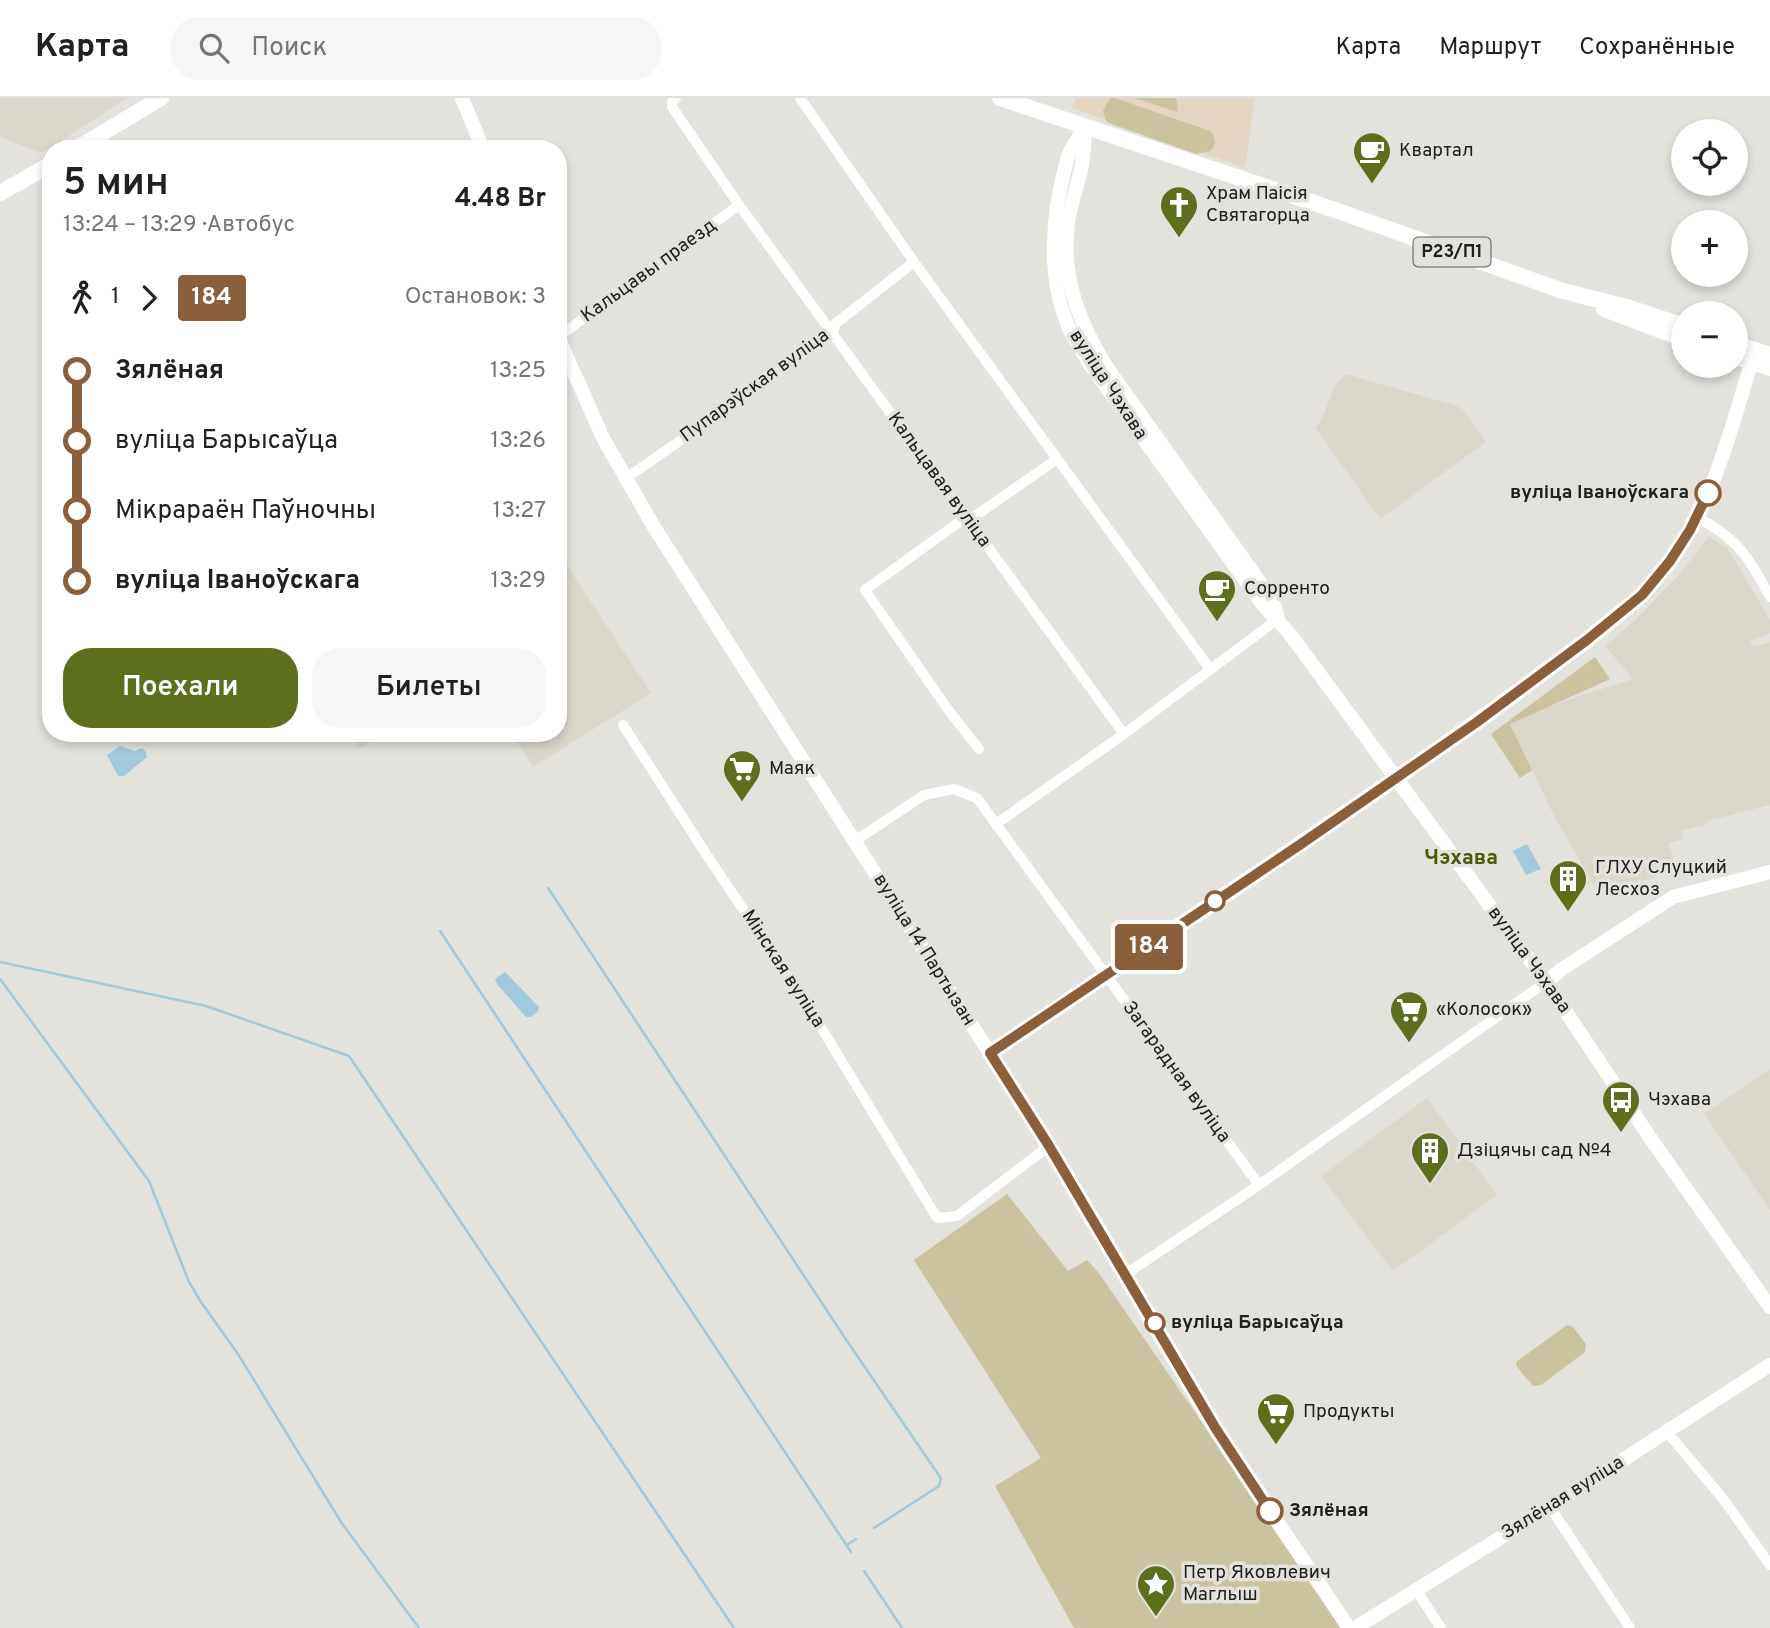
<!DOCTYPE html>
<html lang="ru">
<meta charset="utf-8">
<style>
:root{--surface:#fff;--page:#f6f6f6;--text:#202124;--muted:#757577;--line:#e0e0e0;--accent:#5d6e1c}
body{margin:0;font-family:Overpass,sans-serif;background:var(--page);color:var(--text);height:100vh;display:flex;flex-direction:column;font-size:26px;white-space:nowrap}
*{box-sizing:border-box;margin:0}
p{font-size:23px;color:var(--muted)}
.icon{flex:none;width:38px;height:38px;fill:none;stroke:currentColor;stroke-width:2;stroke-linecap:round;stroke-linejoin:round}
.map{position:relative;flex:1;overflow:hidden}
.panel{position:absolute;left:42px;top:42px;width:525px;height:602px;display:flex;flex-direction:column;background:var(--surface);border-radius:28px;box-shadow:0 4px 10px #0003}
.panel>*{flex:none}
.badge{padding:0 14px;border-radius:5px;font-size:24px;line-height:46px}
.controls{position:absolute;left:1671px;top:21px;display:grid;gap:14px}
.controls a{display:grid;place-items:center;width:77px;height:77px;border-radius:50%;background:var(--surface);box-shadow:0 4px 10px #0003;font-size:35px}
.map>.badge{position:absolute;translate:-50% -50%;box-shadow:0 0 0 4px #fff}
.legs{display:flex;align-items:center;gap:10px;height:77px;padding:0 21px;font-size:23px}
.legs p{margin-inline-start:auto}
.overview{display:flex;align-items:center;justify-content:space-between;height:119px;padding:0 21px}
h1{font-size:38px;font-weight:600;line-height:52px}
.action{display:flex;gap:14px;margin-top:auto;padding:14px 21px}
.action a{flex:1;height:80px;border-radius:28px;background:var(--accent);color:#fff;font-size:28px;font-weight:600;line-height:80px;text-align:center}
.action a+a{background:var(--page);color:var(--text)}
ul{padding:0 21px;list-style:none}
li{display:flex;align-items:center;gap:24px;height:70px;font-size:26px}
li i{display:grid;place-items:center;width:10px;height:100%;margin:0 9px;background:currentColor}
li i::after{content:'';width:18px;height:18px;margin:-9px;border:5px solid;border-radius:50%;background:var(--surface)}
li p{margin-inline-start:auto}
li:first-child i{background:linear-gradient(#0000 50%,currentColor 0)}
li:last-child i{background:linear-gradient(currentColor 50%,#0000 0)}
header{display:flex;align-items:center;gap:42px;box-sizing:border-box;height:98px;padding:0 35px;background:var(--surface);border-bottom:2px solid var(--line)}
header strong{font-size:33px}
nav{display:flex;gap:38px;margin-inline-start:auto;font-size:24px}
.search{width:490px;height:63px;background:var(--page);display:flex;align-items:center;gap:18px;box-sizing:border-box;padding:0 24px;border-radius:28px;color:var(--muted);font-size:26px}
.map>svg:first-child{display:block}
.commercial{fill:#e4d6c3}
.built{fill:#dbd8cb}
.green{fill:#cbc29f}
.water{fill:#a1cadd}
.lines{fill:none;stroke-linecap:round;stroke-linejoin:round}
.stream{stroke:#a1cadd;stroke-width:2.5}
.street{stroke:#fff;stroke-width:10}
.secondary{stroke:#fff;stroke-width:14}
.primary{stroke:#fff;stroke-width:16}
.line-1-casing{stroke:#fff;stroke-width:16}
.line-1{stroke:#8b5e3c;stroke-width:10}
.stop-1-dot{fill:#fff;stroke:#8b5e3c;stroke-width:3.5}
.labels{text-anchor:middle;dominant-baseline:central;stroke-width:7;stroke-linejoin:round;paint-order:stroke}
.shield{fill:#e4e2dd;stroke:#5b5a57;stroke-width:2}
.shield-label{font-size:18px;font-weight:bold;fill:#20201e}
.poi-label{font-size:19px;fill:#20201e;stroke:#e4e2dd;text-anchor:start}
.street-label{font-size:19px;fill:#20201e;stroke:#e4e2dd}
.stop-label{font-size:19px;font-weight:bold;fill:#20201e;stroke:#e4e2dd;text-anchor:start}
.neighbourhood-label{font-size:21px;font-weight:bold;fill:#495909;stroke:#e4e2dd}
</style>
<header>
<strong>Карта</strong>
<div class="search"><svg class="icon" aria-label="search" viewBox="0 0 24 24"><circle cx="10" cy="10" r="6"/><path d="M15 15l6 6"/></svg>Поиск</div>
<nav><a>Карта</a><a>Маршрут</a><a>Сохранённые</a></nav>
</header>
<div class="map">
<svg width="1770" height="1530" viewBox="0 0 1770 1530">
<rect width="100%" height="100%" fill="#e4e2dd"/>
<path class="commercial" d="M 1076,0 L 1255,0 L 1245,70 L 1072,10 Z"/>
<g class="built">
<path d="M 0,0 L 127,0 L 42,55 L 0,39 Z"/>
<path d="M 1346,276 L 1457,308 L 1466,315 L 1486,344 L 1380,421 L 1315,329 L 1321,323 L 1336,285 Z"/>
<path d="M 1709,438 L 1728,451 L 1770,522 L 1770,535 L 1750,543 L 1753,549 L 1770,544 L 1770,707 L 1707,723 L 1708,726 L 1681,733 L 1683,741 L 1669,745 L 1675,766 L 1652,772 L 1654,780 L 1599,795 L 1556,722 L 1510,626 L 1540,611 L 1633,581 L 1605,548 L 1635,522 L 1679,477 Z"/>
<path d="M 558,454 L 651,595 L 533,669 L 511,635 L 558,635 Z"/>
<path d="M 351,635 L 384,635 L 360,650 Z"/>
<path d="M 1770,971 L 1770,1112 L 1704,1016 Z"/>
<path d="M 1427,1000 L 1497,1097 L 1393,1173 L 1321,1078 Z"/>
</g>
<g class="green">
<path d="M 1110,0 L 1115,0 L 1210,33 C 1216,40 1217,46 1210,53 L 1196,56 L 1109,25 L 1106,23 L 1103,13 Z"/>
<path d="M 1135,0 L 1176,0 L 1178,13 L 1177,14 Z"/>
<path d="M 1595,559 L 1610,581 L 1510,626 L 1532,672 L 1520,680 L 1491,636 Z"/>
<path d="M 1007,1096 L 1068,1173 L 1087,1162 L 1098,1174 L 1333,1514 L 1341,1530 L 1074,1530 L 995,1388 L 1041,1360 L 914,1162 Z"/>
<path d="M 1567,1227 L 1573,1229 L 1586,1246 L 1585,1254 L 1541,1287 L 1533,1288 L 1517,1269 L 1516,1264 Z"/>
</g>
<g class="water">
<path d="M 120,648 L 135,653 L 142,650 L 146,654 L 147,659 L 124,678 L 118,678 L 107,657 Z"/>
<path d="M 1527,746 L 1541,771 L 1526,777 L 1513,753 Z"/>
<path d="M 505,874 L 539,909 L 538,913 L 531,919 L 526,919 L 497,886 L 495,881 Z"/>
</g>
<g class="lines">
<g class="stream">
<path d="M 548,790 L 845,1240 L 938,1376 L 941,1381 L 939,1388 L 874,1430"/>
<path d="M 440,833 L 851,1454"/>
<path d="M 0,864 L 206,908 L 349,958 L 734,1530"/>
<path d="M 0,881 L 149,1083 L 189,1184 L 201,1204 L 238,1256 L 341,1424 L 419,1530"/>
<path d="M 847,1447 L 856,1441"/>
<path d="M 864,1473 L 902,1530"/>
</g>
<g class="street">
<path d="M 676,0 L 672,4 L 672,9 L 739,107 L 1124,636 L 996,726"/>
<path d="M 800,0 L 914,164 L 1210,571"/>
<path d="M 558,239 L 739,107"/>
<path d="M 625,381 L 833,236 L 835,226 L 914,164"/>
<path d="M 966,419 L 865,492 L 949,613 L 979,651"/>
<path d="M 1697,419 C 1738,441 1749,459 1770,499"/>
<path d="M 968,423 L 1057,361"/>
<path d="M 623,627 L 710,762 L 805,903 L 937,1120 L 957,1118 L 1049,1048"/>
<path d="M 1124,636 L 1278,521"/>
<path d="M 855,743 L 924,697 L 954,691 L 977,700 L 1259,1087"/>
<path d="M 1126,1176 L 1259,1087 L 1546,884"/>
<path d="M 1667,1334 L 1724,1402 L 1770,1467"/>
<path d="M 1550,1409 L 1630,1530"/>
<path d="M 1416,1492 L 1441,1530"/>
</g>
<g class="secondary">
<path d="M 462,0 L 483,51"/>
<path d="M 1085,29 C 1079,39 1070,50 1067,62 C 1052,115 1046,181 1070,232 C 1076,243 1083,254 1089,265 L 1263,507 L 1290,536 L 1546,884 L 1651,1041 L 1770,1209"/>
<path d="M 1085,35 C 1084,45 1084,56 1082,67 C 1078,86 1071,105 1068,124 C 1061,179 1079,225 1108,271 L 1272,501 L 1278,520"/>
<path d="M 558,239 L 604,342 L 654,429 L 1049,1048 L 1226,1348 L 1349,1530"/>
<path d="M 1546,884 L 1562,871 L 1673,799 L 1770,774"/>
<path d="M 990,955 C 1128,865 1262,770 1398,678 C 1446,645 1494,610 1542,575 C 1587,542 1636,509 1670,463 C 1715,402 1732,327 1754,256"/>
<path d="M 1355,1530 L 1550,1409 L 1770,1267"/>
</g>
<g class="primary">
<path d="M 1000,0 L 1341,114 L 1563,193 L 1630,210 L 1684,228"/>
<path d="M 76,51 L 161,0"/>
<path d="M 0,95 L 51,66"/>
<path d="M 1604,211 L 1684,241"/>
<path d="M 1736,246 L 1770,257"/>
<path d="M 1736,259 L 1770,270"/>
</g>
</g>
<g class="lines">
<defs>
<path id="line-1" d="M 1270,1413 L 1216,1331 L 1049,1048 L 990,955 L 1301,746 L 1477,624 L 1587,542 L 1642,497 L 1670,463 L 1690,432 L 1708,395"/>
</defs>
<use href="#line-1" class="line-1-casing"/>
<use href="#line-1" class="line-1"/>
</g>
<defs>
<symbol id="cafe-pin" viewBox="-11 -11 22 30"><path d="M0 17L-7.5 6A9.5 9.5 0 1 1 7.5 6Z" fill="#5d6e1c" stroke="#e4e2dd"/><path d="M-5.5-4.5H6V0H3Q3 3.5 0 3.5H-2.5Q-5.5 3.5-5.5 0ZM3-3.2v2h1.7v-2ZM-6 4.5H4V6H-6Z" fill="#fff"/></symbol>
<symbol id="church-pin" viewBox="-11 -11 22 30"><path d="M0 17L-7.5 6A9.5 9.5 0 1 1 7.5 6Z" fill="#5d6e1c" stroke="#e4e2dd"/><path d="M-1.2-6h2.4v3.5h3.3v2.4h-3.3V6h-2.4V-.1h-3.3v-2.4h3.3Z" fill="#fff"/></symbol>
<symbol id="supermarket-pin" viewBox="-11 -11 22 30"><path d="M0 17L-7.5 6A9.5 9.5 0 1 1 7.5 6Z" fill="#5d6e1c" stroke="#e4e2dd"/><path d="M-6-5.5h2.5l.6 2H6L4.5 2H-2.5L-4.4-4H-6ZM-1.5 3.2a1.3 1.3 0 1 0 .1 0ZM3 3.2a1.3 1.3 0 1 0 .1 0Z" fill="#fff"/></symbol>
<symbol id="building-pin" viewBox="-11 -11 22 30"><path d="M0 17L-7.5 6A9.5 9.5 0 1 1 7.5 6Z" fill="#5d6e1c" stroke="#e4e2dd"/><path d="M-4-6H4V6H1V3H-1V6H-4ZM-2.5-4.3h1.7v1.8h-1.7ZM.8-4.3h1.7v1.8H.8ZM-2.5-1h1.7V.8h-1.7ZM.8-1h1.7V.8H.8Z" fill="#fff"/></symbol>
<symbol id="bus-pin" viewBox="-11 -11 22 30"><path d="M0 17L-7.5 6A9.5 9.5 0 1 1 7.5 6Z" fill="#5d6e1c" stroke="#e4e2dd"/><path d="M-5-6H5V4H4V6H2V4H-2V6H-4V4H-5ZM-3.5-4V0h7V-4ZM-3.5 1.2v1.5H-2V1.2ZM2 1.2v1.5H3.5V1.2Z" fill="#fff"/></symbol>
<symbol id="sight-pin" viewBox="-11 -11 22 30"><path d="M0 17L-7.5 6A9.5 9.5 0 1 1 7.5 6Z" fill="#5d6e1c" stroke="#e4e2dd"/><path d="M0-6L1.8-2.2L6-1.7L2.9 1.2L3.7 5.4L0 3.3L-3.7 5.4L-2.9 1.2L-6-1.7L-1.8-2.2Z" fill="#fff"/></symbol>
</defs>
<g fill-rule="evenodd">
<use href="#cafe-pin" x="1350" y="31" width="44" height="60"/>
<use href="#church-pin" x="1157" y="85" width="44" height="60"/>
<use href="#cafe-pin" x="1195" y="469" width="44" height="60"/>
<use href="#supermarket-pin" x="720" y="649" width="44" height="60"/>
<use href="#building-pin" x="1546" y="759" width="44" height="60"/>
<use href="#supermarket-pin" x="1387" y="890" width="44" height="60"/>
<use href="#bus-pin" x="1599" y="980" width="44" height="60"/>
<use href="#building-pin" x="1408" y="1031" width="44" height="60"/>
<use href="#supermarket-pin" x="1254" y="1292" width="44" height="60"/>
<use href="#sight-pin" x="1134" y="1464" width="44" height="60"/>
</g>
<g class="stop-1-dot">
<circle cx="1708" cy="395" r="12"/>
<circle cx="1215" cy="803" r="9"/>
<circle cx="1155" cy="1225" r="9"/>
<circle cx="1270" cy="1413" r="12"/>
</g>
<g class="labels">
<rect class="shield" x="1413.5" y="139.5" width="77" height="29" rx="5"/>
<g class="shield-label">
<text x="1452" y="154">Р23/П1</text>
</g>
<g class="poi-label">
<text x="1399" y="53">Квартал</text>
<text x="1206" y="96">Храм Паісія<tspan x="1206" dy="22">Святагорца</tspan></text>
<text x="1244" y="491">Сорренто</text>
<text x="769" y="671">Маяк</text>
<text x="1595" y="770">ГЛХУ Слуцкий<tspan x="1595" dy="22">Лесхоз</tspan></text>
<text x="1436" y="912">«Колосок»</text>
<text x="1648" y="1002">Чэхава</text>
<text x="1457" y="1053">Дзіцячы сад №4</text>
<text x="1303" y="1314">Продукты</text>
<text x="1183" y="1475">Петр Яковлевич<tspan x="1183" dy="22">Маглыш</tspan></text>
</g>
<g class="street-label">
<text transform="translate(649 173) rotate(-36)">Кальцавы праезд</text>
<text transform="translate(1108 287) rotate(57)">вуліца Чэхава</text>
<text transform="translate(755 288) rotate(-36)">Пупарэўская вуліца</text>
<text transform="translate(939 382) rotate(54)">Кальцавая вуліца</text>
<text transform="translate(924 852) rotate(58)">вуліца 14 Партызан</text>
<text transform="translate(1529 862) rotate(54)">вуліца Чэхава</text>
<text transform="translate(783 871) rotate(57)">Мінская вуліца</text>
<text transform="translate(1176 974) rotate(54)">Загарадная вуліца</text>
<text transform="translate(1563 1400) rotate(-32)">Зялёная вуліца</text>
</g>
<g class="stop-label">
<text x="1689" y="395" text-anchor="end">вуліца Іваноўскага</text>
<text x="1171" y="1225">вуліца Барысаўца</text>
<text x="1289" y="1413">Зялёная</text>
</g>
<g class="neighbourhood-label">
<text x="1461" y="760">Чэхава</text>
</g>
</g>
</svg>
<div class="controls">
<a><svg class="icon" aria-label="locate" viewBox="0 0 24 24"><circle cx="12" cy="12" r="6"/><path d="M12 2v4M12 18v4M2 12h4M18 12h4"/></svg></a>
<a>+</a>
<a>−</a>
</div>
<b class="badge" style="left:1149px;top:849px;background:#8b5e3c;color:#fff">184</b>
<section class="panel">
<div class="overview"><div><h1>5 мин</h1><p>13:24 – 13:29 · Автобус</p></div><b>4.48 Br</b></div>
<div class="legs"><svg class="icon" aria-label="walk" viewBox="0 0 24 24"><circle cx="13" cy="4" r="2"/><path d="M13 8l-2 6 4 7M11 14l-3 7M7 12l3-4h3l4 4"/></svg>1<svg class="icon" aria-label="forward" viewBox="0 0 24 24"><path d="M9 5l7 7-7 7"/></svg><b class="badge" style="background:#8b5e3c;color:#fff">184</b><p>Остановок: 3</p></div>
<ul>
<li><i style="color:#8b5e3c"></i><b>Зялёная</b><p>13:25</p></li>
<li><i style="color:#8b5e3c"></i><span>вуліца Барысаўца</span><p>13:26</p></li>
<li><i style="color:#8b5e3c"></i><span>Мікрараён Паўночны</span><p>13:27</p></li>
<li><i style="color:#8b5e3c"></i><b>вуліца Іваноўскага</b><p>13:29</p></li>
</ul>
<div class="action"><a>Поехали</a><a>Билеты</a></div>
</section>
</div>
